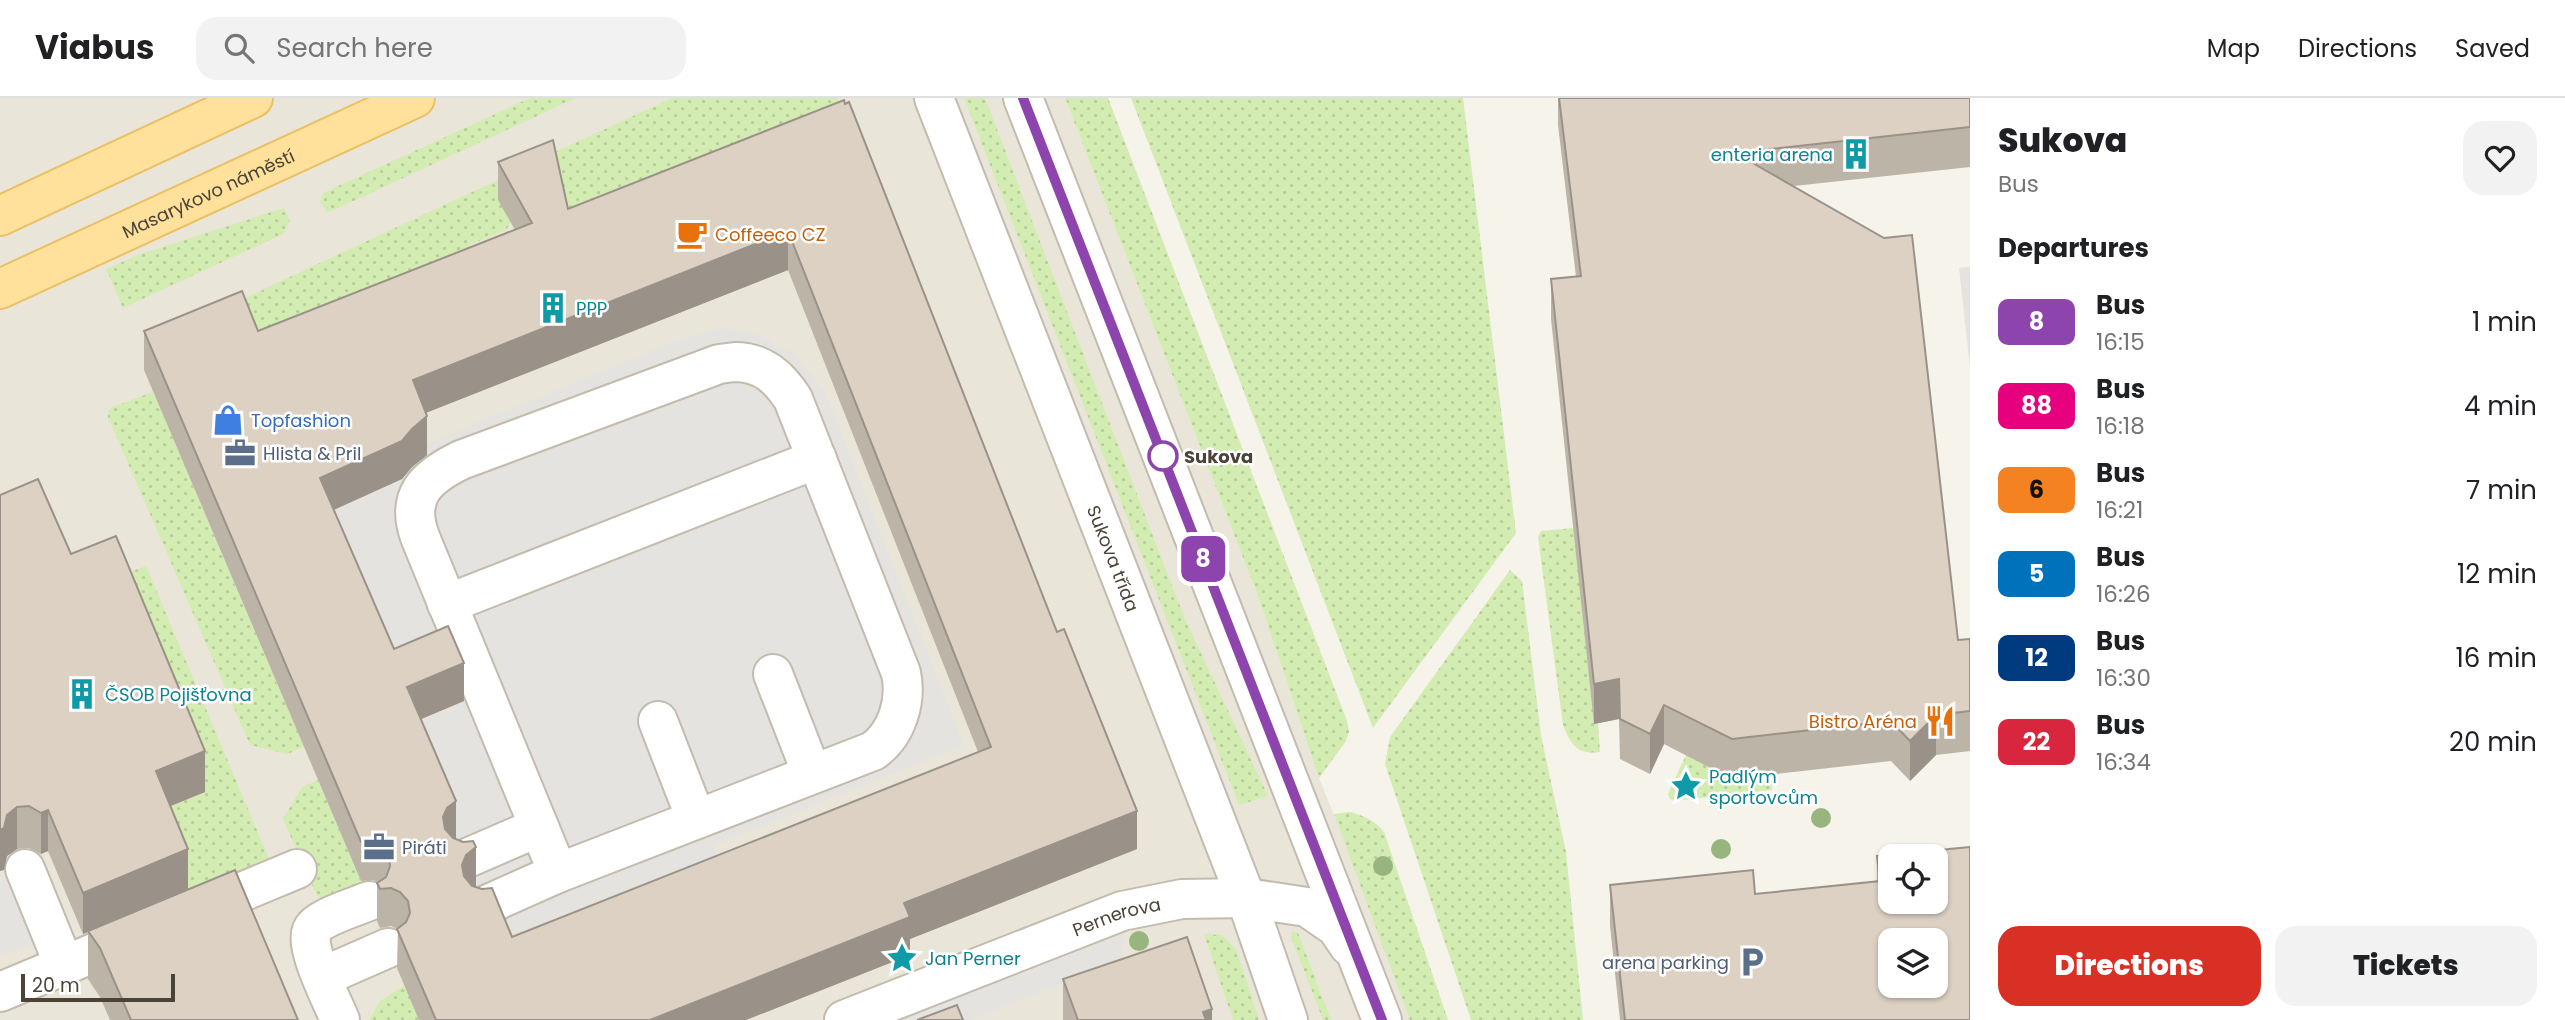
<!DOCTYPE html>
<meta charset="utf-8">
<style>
:root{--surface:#fff;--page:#f2f2f2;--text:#202124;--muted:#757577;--line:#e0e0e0;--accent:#d93025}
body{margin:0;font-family:Poppins,sans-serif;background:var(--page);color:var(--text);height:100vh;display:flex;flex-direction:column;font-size:26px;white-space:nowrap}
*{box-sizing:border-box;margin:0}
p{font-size:23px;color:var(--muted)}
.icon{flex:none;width:38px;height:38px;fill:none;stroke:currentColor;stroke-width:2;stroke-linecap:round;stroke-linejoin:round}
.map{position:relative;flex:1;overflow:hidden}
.sheet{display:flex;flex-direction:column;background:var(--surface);width:595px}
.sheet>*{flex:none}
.badge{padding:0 14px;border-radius:10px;font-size:24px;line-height:46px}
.fabs{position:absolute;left:1878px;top:746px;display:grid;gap:14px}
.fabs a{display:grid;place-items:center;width:70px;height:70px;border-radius:14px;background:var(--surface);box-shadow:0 2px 5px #0004;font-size:35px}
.scale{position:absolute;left:21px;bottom:18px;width:154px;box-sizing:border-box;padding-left:7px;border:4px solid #4b4338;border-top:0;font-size:19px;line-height:24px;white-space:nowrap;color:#4b4338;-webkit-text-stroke:5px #fff;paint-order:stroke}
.map>.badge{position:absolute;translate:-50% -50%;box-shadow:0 0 0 4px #fff}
h2{padding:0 28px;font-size:26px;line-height:63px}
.round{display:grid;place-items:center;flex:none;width:74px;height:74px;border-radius:21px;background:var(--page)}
.overview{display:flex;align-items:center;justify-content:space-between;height:119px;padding:0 28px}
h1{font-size:33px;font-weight:800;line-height:52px}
.cta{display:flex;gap:14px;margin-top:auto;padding:14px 28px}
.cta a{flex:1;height:80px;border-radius:21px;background:var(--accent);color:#fff;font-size:28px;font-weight:800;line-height:80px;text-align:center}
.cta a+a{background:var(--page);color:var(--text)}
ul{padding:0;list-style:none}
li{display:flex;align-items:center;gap:21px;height:84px;padding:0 28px}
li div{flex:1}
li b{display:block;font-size:26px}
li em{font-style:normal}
li .badge{min-width:77px;font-weight:700;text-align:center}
header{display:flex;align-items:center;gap:42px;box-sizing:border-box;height:98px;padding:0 35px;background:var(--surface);border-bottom:2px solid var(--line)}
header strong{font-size:33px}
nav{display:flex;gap:38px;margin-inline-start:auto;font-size:24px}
.search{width:490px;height:63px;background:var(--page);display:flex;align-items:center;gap:18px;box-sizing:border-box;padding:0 24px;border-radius:21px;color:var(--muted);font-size:26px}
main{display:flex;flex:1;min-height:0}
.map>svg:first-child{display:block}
.residential{fill:#eae5d9}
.grass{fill:url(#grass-dots)}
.parking{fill:#e5e3df}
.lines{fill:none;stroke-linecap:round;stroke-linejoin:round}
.minor-casing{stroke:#c3bbad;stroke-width:42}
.major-casing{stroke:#ebc064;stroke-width:42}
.minor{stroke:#fff;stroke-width:38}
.major{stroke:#ffe19b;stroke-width:38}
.tree{fill:#98b57f}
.wall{fill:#bdb4a8;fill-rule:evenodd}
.shaded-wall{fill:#9a9288}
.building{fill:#dcd1c3;stroke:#9a9288;stroke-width:2;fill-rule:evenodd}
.line-casing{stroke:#fff;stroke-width:16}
.line{stroke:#8e44ad;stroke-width:10}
.stop-dot{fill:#fff;stroke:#8e44ad;stroke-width:3.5}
.labels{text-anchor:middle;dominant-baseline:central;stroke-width:5;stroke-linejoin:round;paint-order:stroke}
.culture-label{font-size:18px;fill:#0d838f;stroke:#fff;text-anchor:start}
.street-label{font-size:18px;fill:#4b4338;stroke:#fff}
.food-label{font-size:18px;fill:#c56008;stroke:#fff;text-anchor:start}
.shop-label{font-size:18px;fill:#366cbe;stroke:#fff;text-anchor:start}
.service-label{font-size:18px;fill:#4e5e75;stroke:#fff;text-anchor:start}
.stop-label{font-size:18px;font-weight:bold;fill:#4b4338;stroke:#fff;text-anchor:start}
</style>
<header>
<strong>Viabus</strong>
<div class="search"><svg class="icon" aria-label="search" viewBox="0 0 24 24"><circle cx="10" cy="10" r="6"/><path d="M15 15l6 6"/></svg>Search here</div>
<nav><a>Map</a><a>Directions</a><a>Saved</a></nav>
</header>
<main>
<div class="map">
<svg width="1970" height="922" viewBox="0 0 1970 922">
<defs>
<pattern id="grass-dots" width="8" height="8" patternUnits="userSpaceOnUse" patternTransform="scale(1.75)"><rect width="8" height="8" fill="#d3ecb2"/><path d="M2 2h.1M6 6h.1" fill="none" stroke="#b7cc9a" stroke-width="1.8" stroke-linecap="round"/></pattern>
</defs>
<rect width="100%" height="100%" fill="#f6f3eb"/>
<path class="residential" d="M 0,0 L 1065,0 L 1258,498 L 1319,680 L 1417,922 L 0,922 Z"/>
<g class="grass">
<path d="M 530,0 L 576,0 L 334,112 L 327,114 L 320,104 L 323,95 Z"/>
<path d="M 672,0 L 837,0 L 850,29 L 569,139 L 538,62 Z"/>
<path d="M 964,0 L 985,0 L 1184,519 L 1268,698 L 1239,707 Z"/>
<path d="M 1065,0 L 1108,0 L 1347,623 L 1349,634 L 1346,643 L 1319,680 L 1258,498 Z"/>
<path d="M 1131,0 L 1463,0 L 1516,435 L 1373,630 Z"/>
<path d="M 500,81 L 515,118 L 506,132 L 469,147 L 480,175 L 258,271 L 232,206 Z"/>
<path d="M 284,110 L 290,123 L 283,136 L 123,210 L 106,171 L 140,156 Z"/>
<path d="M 153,294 L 304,649 L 287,656 L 250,647 L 108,319 L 108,313 L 113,309 Z"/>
<path d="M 1574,430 L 1595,626 L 1598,625 L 1600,654 C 1577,657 1571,647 1563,627 L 1538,439 L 1541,433 Z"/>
<path d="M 146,468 L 272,768 L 192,802 L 156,714 L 205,694 L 116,479 Z"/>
<path d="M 1510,472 L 1522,483 L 1541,637 L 1566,754 L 1583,922 L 1471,922 L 1385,666 L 1390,639 Z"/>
<path d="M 1686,657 L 1771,676 L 1772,692 L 1674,703 L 1670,701 L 1668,696 Z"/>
<path d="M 318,682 L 363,788 L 322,801 L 317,798 L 283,721 L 302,689 Z"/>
<path d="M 1350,714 C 1365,718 1374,722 1384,734 L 1448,922 L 1410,922 L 1334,716 Z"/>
<path d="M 1292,833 L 1298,835 L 1331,922 L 1323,922 L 1291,839 Z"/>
<path d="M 1204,836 L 1222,837 L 1236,851 L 1259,922 L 1233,922 Z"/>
<path d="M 405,887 L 420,922 L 369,922 L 380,903 Z"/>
</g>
<g class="parking">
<path d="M 1970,169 L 1970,270 L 1959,170 Z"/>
<path d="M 724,229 L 761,238 L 794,255 L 825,294 L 964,647 L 713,748 L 730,790 L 512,877 L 407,627 L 466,601 L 451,565 L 394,589 L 320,418 L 431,369 L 423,347 L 688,238 Z"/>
<path d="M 45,765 L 72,829 L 0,859 L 0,783 Z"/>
<path d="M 1126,824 L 1121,862 L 970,922 L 876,922 Z"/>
</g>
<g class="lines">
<defs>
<g id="minor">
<path id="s1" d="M 934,0 L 1246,800 L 1288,922"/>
<path d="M 1023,0 L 1382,922"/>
<path d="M 735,264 C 762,264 779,279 793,301 L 901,575 C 907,603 897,636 873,653 L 558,775 L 420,439 C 405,398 426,379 461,362 L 719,266 Z"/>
<path d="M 447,506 L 817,361"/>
<path d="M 773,576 L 812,676"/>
<path d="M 658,623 L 696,721"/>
<path d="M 465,761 L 539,729"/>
<path d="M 25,771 L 64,867"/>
<path d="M 484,808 L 558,775"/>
<path d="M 196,813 L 297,771"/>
<path d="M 322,879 L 388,850"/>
<path d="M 0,894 L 137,837"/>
<path d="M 340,922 C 333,904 300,843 314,829 C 324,818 355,809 369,803"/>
<path id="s2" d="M 844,922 L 1122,813 L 1182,801 L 1246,800 L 1307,809 L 1336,829 L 1349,848"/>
</g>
<g id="major">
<path d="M 0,118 L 253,0"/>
<path id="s3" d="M 0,191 L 415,0"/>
</g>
</defs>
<use href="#minor" class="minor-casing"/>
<use href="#major" class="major-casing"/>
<use href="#minor" class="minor"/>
<use href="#major" class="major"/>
</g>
<g class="tree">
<circle cx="1821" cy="720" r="10"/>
<circle cx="1721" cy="751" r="10"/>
<circle cx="1383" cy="768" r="10"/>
<circle cx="1139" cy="843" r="10"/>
</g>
<g class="wall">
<path d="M 1558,0 L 1970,0 L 1970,69 L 1794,88 L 1958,542 L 1970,541 L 1970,653 L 1936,657 L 1910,683 L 1891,663 L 1732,681 L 1664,646 L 1650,676 L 1620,661 L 1619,621 L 1594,626 L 1551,221 L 1551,181 L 1576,179 L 1558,27 Z"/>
<path d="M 844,2 L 1137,751 L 910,841 L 910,857 L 746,922 L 419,922 L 397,870 L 398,831 L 391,828 L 380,830 L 377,823 L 377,785 L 378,784 L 373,782 L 361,783 L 144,272 L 144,233 L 258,233 L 515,132 L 498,102 L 498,64 L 568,111 ZM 788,172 L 978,654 L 512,839 L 475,789 L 476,788 L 455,742 L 421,621 L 464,603 L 394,551 L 334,412 L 402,381 L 412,369 L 427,357 L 425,315 Z"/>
<path d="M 71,456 L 205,694 L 170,708 L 188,791 L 298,922 L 110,922 L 100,899 L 88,881 L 88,834 L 83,836 L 48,753 L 41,756 L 29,750 L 17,751 L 7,758 L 4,772 Z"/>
<path d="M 1877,758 L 1970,922 L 1620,922 L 1610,828 L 1610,787 L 1755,796 L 1877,783 Z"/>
<path d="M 1063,881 L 1212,922 L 1063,922 Z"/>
</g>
<g class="shaded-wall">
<path d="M 788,133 L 788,172 L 413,320 L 413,282 Z"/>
<path d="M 427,318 L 427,357 L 412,369 L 402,381 L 320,418 L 320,380 L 412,331 Z"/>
<path d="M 464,565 L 464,603 L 407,627 L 407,589 Z"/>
<path d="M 1619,581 L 1619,621 L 1594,626 L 1594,586 Z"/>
<path d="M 1664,607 L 1664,646 L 1650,676 L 1650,636 Z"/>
<path d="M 1936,617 L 1936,657 L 1910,683 L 1910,643 Z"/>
<path d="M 205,653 L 205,694 L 156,714 L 156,673 Z"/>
<path d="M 456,703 L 456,741 L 447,749 L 443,719 L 447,710 Z"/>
<path d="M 17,709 L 17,751 L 7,758 L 4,772 L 0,773 L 0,732 L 7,717 Z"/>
<path d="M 48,712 L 48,753 L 41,756 L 41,715 Z"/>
<path d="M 1137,713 L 1137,751 L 910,841 L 910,857 L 746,922 L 650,922 L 904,805 Z"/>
<path d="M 476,749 L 476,788 L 466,796 L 462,767 L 466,757 Z"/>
<path d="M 188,751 L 188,793 L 83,836 L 83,795 Z"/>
<path d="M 1212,911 L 1212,922 L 1203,922 L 1203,914 Z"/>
</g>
<g class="building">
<path d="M 1559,0 L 1970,0 L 1970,29 L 1735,55 L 1884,140 L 1912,137 L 1958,542 L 1970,541 L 1970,613 L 1936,617 L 1910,643 L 1891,623 L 1732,641 L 1664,607 L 1650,636 L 1620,621 L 1619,581 L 1594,586 L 1551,181 L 1581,178 Z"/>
<path d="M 844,2 L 845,6 L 849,4 L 1057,534 L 1064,531 L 1137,713 L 904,805 L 910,819 L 650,922 L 436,922 L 397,831 L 406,824 L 410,815 L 408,803 L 400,794 L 391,790 L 380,791 L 377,785 L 386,779 L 390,768 L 389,756 L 383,748 L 373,743 L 361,744 L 144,233 L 242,193 L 258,233 L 532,125 L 498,64 L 553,42 L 568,111 ZM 788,133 L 991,649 L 512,839 L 492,790 L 482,791 L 472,788 L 464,778 L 462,767 L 466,757 L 476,749 L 473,743 L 463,744 L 453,740 L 445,731 L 443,719 L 447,710 L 456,703 L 407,589 L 464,565 L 448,528 L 394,551 L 320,380 L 402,343 L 412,331 L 427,318 L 413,282 Z"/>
<path d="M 38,381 L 71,456 L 116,438 L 205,653 L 156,673 L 188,751 L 83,795 L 48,712 L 41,715 L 29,708 L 17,709 L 7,717 L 4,730 L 0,732 L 0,397 Z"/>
<path d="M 1970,749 L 1970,922 L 1625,922 L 1610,787 L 1753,772 L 1755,796 L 1880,783 L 1877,758 ZM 1890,758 L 1936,758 L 1936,803 L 1890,803 ZM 1890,842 L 1936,842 L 1936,887 L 1890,887 Z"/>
<path d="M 235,772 L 298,922 L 131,922 L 100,850 L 88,833 Z"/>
<path d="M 1187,839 L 1212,911 L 1203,914 L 1206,922 L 1078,922 L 1063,881 Z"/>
<path d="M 957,907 L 963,922 L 917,922 Z"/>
</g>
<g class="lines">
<defs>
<path id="line" d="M 1023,0 L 1382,922"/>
</defs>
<use href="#line" class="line-casing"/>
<use href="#line" class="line"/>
</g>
<defs>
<symbol id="building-bare" viewBox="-9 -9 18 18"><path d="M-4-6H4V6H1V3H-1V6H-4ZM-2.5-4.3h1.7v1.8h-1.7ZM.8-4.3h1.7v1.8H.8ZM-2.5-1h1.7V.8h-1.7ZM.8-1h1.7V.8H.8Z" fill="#0f9aa8" stroke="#fff" stroke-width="2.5" paint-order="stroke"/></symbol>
<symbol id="cafe-bare" viewBox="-9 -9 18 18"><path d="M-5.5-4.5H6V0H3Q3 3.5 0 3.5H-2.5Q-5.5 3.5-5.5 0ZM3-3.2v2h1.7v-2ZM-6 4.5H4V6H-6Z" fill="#e8710a" stroke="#fff" stroke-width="2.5" paint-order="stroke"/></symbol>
<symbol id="shop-bare" viewBox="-9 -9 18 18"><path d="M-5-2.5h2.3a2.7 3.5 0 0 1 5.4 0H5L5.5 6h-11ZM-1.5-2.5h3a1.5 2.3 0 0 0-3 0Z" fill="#3f7fe0" stroke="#fff" stroke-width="2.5" paint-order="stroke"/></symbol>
<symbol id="office-bare" viewBox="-9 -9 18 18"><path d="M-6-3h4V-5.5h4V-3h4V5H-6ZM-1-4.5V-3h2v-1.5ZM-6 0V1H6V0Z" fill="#5c6f8a" stroke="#fff" stroke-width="2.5" paint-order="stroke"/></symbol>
<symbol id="restaurant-bare" viewBox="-9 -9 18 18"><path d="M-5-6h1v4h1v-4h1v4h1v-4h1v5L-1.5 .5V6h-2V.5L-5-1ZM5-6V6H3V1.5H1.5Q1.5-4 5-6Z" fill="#e8710a" stroke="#fff" stroke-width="2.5" paint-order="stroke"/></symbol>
<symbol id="sight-bare" viewBox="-9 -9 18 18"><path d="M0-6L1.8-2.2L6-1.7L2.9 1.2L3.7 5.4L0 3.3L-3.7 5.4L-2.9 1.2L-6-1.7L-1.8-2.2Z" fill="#0f9aa8" stroke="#fff" stroke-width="2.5" paint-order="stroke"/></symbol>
<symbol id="parking-bare" viewBox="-9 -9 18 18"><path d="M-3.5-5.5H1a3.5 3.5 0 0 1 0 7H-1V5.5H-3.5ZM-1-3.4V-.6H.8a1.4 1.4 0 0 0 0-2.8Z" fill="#5c6f8a" stroke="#fff" stroke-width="2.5" paint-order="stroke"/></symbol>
</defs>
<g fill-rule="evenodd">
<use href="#building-bare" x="1834" y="34" width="44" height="44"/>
<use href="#cafe-bare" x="670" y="114" width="44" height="44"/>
<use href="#building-bare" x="531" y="188" width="44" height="44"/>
<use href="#shop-bare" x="206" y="300" width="44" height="44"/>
<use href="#office-bare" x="218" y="333" width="44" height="44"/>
<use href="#building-bare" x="60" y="574" width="44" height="44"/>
<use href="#restaurant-bare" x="1918" y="601" width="44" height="44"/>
<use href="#sight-bare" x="1664" y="666" width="44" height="44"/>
<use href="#office-bare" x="357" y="727" width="44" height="44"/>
<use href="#sight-bare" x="880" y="838" width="44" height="44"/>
<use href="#parking-bare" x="1730" y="842" width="44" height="44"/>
</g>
<circle class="stop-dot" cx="1163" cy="358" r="14"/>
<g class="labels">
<g class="culture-label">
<text x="1833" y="56" text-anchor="end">enteria arena</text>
<text x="576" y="210">PPP</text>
<text x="105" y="596">ČSOB Pojišťovna</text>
<text x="1709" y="678">Padlým<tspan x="1709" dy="21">sportovcům</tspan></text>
<text x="925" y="860">Jan Perner</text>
</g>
<g class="street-label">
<text stroke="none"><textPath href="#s3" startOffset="229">Masarykovo náměstí</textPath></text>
<text stroke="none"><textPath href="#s1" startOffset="494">Sukova třída</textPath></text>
<text stroke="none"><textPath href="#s2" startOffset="292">Pernerova</textPath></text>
</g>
<g class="food-label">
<text x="715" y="136">Coffeeco CZ</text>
<text x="1917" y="623" text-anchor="end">Bistro Aréna</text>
</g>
<g class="shop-label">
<text x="251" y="322">Topfashion</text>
</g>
<g class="service-label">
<text x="263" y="355">Hlista &amp; Pril</text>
<text x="402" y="749">Piráti</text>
<text x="1729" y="864" text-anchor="end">arena parking</text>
</g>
<g class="stop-label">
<text x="1184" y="358">Sukova</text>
</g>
</g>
</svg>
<div class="fabs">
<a><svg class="icon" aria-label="locate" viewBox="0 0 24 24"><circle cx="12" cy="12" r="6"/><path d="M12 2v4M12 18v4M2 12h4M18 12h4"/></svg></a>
<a><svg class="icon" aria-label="layers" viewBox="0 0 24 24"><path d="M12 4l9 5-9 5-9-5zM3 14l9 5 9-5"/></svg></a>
</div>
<div class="scale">20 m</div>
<b class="badge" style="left:1203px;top:461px;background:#8e44ad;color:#fff">8</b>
</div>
<section class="sheet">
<div class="overview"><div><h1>Sukova</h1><p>Bus</p></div><a class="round"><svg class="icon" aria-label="heart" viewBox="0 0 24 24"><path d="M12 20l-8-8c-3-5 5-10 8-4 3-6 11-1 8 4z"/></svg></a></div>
<h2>Departures</h2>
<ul>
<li><span class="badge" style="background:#8e44ad;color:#fff">8</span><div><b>Bus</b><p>16:15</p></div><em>1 min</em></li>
<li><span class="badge" style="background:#e6007e;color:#fff">88</span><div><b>Bus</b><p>16:18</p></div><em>4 min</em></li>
<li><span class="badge" style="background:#f58220;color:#111">6</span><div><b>Bus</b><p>16:21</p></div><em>7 min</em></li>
<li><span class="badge" style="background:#0072bc;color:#fff">5</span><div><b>Bus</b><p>16:26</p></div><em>12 min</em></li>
<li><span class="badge" style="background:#003b80;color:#fff">12</span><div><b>Bus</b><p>16:30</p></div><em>16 min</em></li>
<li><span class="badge" style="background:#d7263d;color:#fff">22</span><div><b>Bus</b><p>16:34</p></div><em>20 min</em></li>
</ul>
<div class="cta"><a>Directions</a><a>Tickets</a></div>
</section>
</main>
